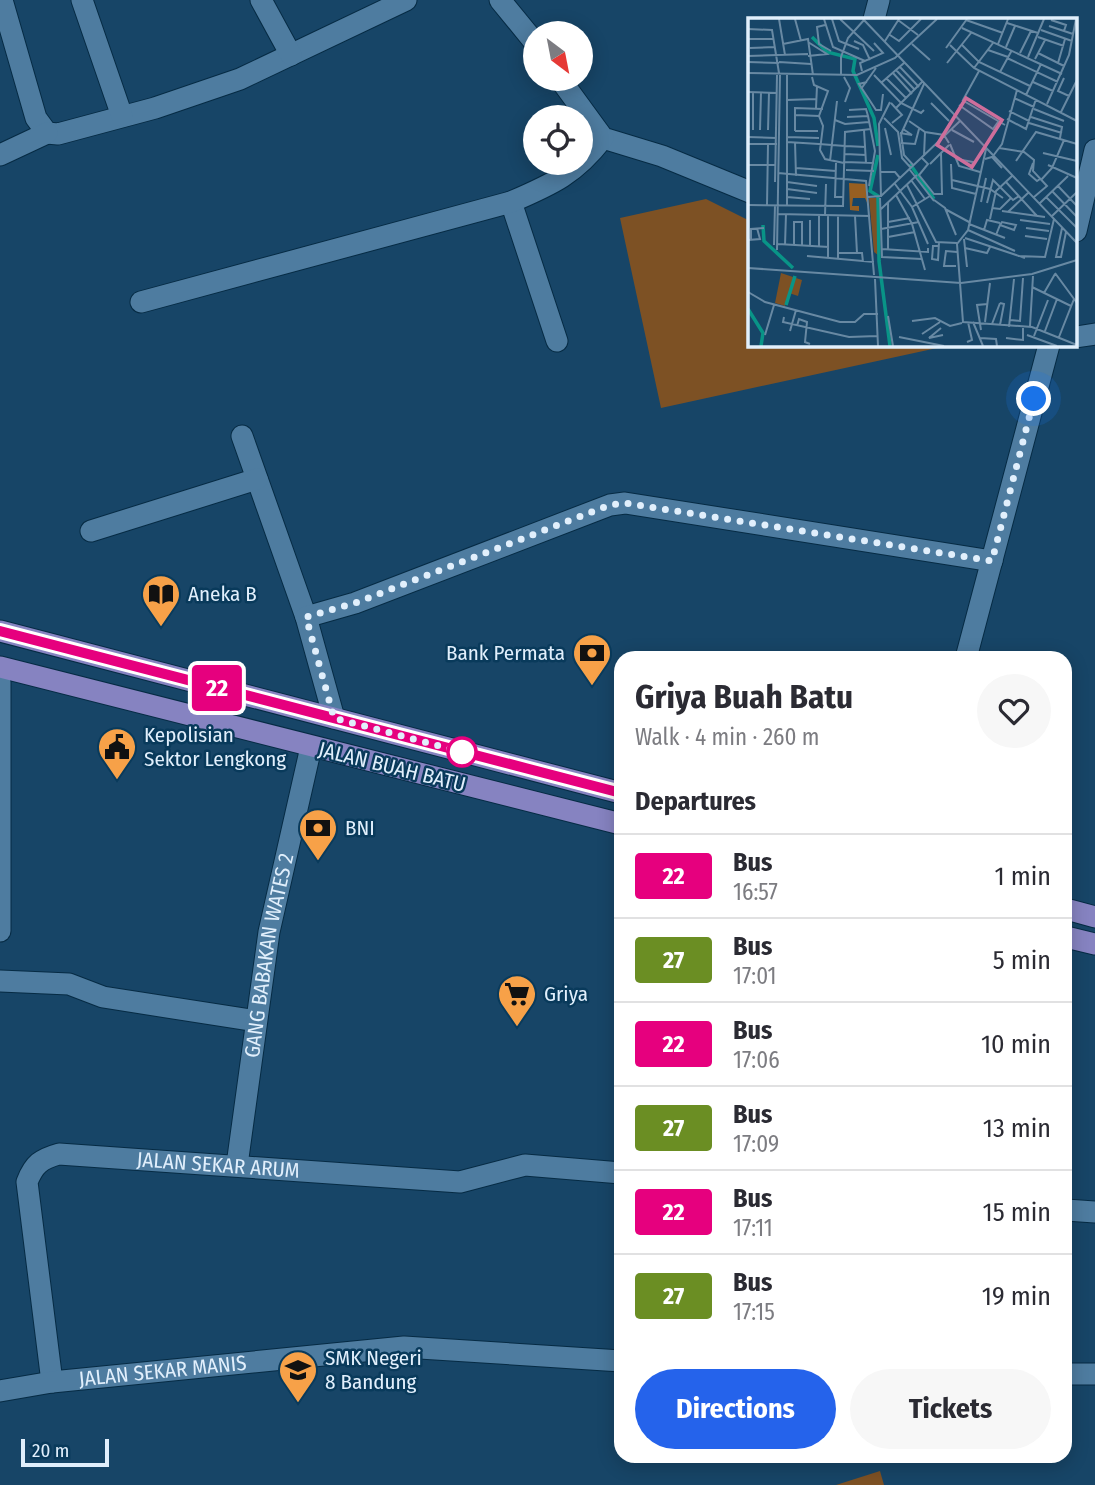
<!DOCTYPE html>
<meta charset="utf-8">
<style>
:root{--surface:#fff;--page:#f7f7f7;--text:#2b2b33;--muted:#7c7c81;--line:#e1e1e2;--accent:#2563eb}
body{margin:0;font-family:"Fira Sans Condensed",sans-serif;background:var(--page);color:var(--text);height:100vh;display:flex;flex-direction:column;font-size:26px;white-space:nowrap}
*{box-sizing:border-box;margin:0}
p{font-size:23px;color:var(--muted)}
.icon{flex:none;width:38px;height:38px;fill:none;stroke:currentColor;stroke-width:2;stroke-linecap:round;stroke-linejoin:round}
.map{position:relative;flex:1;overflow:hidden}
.panel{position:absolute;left:614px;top:651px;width:458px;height:812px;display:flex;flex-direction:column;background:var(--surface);border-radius:21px;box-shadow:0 4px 18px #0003}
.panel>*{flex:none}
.badge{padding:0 14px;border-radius:5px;font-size:24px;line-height:46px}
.needle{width:46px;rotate:148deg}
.controls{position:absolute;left:523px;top:21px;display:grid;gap:14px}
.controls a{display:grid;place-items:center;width:70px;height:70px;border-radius:50%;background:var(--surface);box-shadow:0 4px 18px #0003;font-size:35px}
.scale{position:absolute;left:21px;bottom:18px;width:88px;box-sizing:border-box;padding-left:7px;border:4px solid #e1effc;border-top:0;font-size:19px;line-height:24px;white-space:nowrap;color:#e1effc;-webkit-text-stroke:5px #093a5b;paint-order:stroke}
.you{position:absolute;width:35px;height:35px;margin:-18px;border:5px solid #fff;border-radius:50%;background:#1a73e8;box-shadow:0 0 0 10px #1a73e833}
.map>.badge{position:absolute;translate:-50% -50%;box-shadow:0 0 0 4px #fff}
h2{padding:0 21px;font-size:26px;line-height:63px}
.round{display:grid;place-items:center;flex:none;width:74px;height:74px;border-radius:37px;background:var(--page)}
.overview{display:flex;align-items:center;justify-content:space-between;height:119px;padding:0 21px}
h1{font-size:33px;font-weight:700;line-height:52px}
.primary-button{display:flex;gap:14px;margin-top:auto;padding:14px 21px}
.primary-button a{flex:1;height:80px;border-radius:42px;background:var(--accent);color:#fff;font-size:28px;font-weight:700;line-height:80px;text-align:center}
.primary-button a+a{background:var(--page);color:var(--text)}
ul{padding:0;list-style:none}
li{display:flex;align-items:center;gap:21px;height:84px;padding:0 21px;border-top:2px solid var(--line)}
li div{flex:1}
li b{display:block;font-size:26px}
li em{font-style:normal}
li .badge{min-width:77px;font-weight:700;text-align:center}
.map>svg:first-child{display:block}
.green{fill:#7d5124}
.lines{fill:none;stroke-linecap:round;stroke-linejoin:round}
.minor-casing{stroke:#062b44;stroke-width:23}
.major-casing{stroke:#062b44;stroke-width:23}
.minor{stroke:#4e7ca0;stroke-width:21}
.major{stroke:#8683c1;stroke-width:21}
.line-casing{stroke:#fff;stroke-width:16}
.line{stroke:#e6007e;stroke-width:10}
.walk{stroke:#e1effc;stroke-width:7;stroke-dasharray:0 12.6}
.stop-dot{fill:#fff;stroke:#e6007e;stroke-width:3.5}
.labels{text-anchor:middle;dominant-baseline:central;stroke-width:5;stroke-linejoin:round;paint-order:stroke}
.poi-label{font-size:21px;fill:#e1effc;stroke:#093a5b;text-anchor:start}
.street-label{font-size:21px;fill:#e1effc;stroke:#093a5b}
.inset-river{fill:none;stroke:#099487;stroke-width:3.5}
.inset-road{fill:none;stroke:#6889a3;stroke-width:2}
.view{fill:#ce6e9b;fill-opacity:0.15;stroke:#ce6e9b;stroke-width:3.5}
.inset-edge{fill:none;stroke:#e1effc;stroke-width:3.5}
</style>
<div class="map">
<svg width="1095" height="1485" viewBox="0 0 1095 1485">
<rect width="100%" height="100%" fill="#174567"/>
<g class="green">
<path d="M 706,199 L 750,221 L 750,345 L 951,345 L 661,408 L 620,218 Z"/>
<path d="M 880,1471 L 884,1485 L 836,1485 Z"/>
</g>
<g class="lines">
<defs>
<g id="minor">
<path d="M 2,0 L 36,118 L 47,133 L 58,134 L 155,108 L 240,79 L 406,0"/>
<path d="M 82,0 L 122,116"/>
<path d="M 261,0 L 291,55"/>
<path d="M 500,0 L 536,44"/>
<path d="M 874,19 L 879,0"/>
<path d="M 560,79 L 603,138 L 662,156 L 750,192"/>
<path d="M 0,155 L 47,133"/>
<path d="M 511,202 L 557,341"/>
<path d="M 1076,231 L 1095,150"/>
<path d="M 141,302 L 511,202 C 553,184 575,174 603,138"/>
<path d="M 1076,337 L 1095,334"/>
<path d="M 242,436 L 306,617 L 334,718"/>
<path d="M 91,531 L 257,479"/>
<path d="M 306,617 L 355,603 L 610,505 L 625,503 L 992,561"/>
<path d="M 966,658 L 1049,345"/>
<path d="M 0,682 L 0,931"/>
<path d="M 0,981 L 69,984 L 103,997 L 256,1021"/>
<path id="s1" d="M 237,1165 L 269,932 L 311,747"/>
<path d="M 1066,1210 L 1095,1212"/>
<path d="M 1066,1374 L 1095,1374"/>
<path id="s2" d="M 52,1382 L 27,1182 C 34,1164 41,1159 59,1154 L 460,1182 L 525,1165 L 621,1173"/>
<path id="s3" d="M 0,1391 L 52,1382 L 404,1347 L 621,1361"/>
</g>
<g id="major">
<path d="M 0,631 L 621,793"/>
<path d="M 0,667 L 621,824"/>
<path d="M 1066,909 L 1095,917"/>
<path d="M 1066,937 L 1095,944"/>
</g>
</defs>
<use href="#minor" class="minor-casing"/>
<use href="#major" class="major-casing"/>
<use href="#minor" class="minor"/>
<use href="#major" class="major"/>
</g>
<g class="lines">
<defs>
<path id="line" d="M 0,631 L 621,793"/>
</defs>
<use href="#line" class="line-casing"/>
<use href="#line" class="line"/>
<path class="walk" d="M 462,752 L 334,718 L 306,617 L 355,603 L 610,505 L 625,503 L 992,561 L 1034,399"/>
</g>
<defs>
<symbol id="library-pin" viewBox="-11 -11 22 30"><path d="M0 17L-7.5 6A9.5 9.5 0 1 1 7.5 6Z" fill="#f7a148" stroke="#093a5b"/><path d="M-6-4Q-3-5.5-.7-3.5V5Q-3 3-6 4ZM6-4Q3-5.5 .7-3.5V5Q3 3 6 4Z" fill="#111"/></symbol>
<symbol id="bank-pin" viewBox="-11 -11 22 30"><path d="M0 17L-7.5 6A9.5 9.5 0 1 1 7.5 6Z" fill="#f7a148" stroke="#093a5b"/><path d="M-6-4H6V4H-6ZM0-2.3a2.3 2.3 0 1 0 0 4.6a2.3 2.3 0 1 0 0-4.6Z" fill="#111"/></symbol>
<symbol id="civic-pin" viewBox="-11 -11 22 30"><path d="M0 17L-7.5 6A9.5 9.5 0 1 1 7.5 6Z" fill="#f7a148" stroke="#093a5b"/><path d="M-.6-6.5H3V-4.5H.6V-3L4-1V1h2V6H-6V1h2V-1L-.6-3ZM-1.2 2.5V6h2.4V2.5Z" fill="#111"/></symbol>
<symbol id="supermarket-pin" viewBox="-11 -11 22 30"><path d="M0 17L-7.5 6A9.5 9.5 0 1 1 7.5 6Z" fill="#f7a148" stroke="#093a5b"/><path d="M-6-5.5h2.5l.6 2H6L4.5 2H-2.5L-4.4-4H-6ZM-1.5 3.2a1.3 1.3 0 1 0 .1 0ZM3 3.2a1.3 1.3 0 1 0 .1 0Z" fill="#111"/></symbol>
<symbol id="school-pin" viewBox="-11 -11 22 30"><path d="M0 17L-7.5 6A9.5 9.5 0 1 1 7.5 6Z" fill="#f7a148" stroke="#093a5b"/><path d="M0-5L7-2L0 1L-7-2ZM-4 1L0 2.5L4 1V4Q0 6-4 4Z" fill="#111"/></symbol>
</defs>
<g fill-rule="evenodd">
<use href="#library-pin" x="139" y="572" width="44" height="60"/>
<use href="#bank-pin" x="570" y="631" width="44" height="60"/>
<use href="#civic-pin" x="95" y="725" width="44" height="60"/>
<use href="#bank-pin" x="296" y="806" width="44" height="60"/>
<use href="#supermarket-pin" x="495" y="972" width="44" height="60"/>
<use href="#school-pin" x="276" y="1348" width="44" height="60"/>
</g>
<circle class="stop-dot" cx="462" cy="752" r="14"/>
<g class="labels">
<g class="poi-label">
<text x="188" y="594">Aneka B</text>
<text x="565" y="653" text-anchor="end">Bank Permata</text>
<text x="144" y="735">Kepolisian<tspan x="144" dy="24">Sektor Lengkong</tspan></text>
<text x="345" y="828">BNI</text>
<text x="544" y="994">Griya</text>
<text x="325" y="1358">SMK Negeri<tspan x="325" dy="24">8 Bandung</tspan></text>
</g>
<g class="street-label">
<text transform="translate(392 767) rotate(14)">JALAN BUAH BATU</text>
<text stroke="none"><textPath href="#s1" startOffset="212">GANG BABAKAN WATES 2</textPath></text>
<text stroke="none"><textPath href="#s2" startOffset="406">JALAN SEKAR ARUM</textPath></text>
<text stroke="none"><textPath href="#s3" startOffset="164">JALAN SEKAR MANIS</textPath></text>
</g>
</g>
<g transform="translate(748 18)">
<rect width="329" height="329" fill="#174567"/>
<path d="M 121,180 L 131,180 L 130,237 L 126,234 ZM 33,255 L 54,262 L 50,278 L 41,275 L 37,288 L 27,285 Z" fill="#7d5124"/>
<path d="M 101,165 L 118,166 L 121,189 L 117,180 L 105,180 L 104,188 L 111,188 L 111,193 L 102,192 Z" fill="#975f21"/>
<path class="inset-river" d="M 64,19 L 79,34 L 107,41 L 105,53 L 126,100 L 130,128M 130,137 L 122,173 L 130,178 L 131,243 L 142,328M 162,146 L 186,181M 15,207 L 16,223 L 45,250M 38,287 L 47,258M 0,291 L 15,315 L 13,328"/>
<path class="inset-road" d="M 31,1 L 37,37M 47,1 L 53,23M 76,1 L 85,29 L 117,43M 84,1 L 91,23 L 111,31M 92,1 L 126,33M 115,1 L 329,225M 150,2 L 170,17M 218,2 L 255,15M 303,2 L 318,7 L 316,13M 259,5 L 290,15M 77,7 L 69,9 L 71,26 L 83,33M 301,8 L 325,16M 214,10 L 314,56M 0,11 L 24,12 L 31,55M 293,12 L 324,23M 142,17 L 151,23 L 173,1M 290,19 L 316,28M 0,21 L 26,21M 106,23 L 115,27 L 122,42M 137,23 L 151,1M 35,26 L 60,21 L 65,57M 164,26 L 182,42M 250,26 L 260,1M 202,27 L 226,50 L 329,103M 214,27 L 231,44 L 282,68M 258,29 L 267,8M 2,30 L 27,29M 198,30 L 219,1M 240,32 L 260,39M 272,35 L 283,13M 290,35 L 316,48M 0,38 L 60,36M 60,38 L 79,36 L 60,24M 280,39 L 296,1M 259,40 L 310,64M 287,41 L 297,22M 0,44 L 31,45M 31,44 L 63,46M 199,45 L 223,15M 310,45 L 317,21M 152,49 L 171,69M 226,50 L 245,25M 148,52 L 167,72M 114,53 L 112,45 L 135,35 L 126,25M 252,54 L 264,32M 0,55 L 109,57 L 147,40 L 189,1M 145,55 L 164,76M 93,56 L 93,39 L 100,20 L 116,2M 126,57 L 153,85 L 173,95 L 176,92M 64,59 L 66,67 L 80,73 L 71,98 L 75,108 L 72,132 L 77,141 L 96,145M 96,59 L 102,70 L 97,84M 138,60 L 158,80M 316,60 L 310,73 L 321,78M 119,64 L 111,66 L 128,92 L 133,92 L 135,76M 285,64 L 305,73M 133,65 L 156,45M 113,71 L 128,50M 0,74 L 29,75M 278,77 L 293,46M 266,80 L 286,89M 39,82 L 68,81M 214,82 L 257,107M 215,82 L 231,53M 143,85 L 154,97 L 144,105M 183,85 L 201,103M 299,86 L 321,37 L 328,1M 211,87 L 245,111 L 250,104M 68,90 L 69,68M 148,90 L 174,64M 286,91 L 316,103M 101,92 L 118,91 L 120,98 L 127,133 L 121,168M 261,93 L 281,103M 313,94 L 329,62M 47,97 L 71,98M 99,99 L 120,98M 283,99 L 314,109 L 312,120M 136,100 L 150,114 L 154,140 L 163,150M 259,101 L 278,111 L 288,81M 87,102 L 97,106 L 121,104M 161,103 L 177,114 L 196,117 L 201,125M 281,105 L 314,115M 137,110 L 143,137M 5,112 L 5,74M 12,112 L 13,74M 20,112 L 21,74M 116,112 L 118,145M 204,112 L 226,124M 47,113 L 47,90 L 75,91M 47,113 L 70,113M 152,115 L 164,117 L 155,111M 0,119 L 28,120M 39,119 L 71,120M 39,124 L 71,126M 47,124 L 48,158M 153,125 L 167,126 L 171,111M 0,126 L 29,126M 71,126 L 97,128M 202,126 L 211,148 L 232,154M 97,128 L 118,129M 251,130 L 276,134 L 286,142 L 285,153 L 299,168 L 286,179M 238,131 L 220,212 L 209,226 L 215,304 L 284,309 L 329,327M 295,135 L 329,143M 97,136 L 118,137M 176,138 L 177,114M 245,138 L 254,126 L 269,72M 174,140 L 180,146 L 171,157 L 186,176 L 194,176 L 193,135M 209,141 L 225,144 L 223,151M 237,141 L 244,139 L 254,150M 82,143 L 89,83M 268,143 L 288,114 L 329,126M 96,144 L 126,145M 88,145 L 87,179 L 96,179M 285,145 L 281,156 L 289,163 L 292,161M 182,146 L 201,127M 203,146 L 204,170 L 228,176M 0,147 L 27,147M 300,147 L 329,160M 166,148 L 156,137 L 153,116 L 176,66M 48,150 L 88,153M 98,152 L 126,153M 162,152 L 186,183M 133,154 L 147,154 L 152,160M 30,155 L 118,163 L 126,257M 163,162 L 177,181M 204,162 L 242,171 L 255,180M 293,162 L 304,150 L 316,122M 27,164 L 29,57M 39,164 L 69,168M 258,164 L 289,198M 147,166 L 164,189 L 180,226M 159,167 L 188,224 L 209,225M 310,168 L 329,188M 39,171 L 69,175M 304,173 L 329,199M 148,177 L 164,206 L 177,252M 39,179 L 62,181M 120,179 L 133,178 L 212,103M 133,179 L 131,106 L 142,84M 298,179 L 329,210M 132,180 L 134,239 L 174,241M 186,182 L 197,190 L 208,217M 233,184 L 238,160M 239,185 L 245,162 L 265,182 L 271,178M 292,185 L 320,158M 0,187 L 95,188 L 97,114 L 123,111M 19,187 L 20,126M 39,187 L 39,57M 164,189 L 182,178M 244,190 L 252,191 L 263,180M 133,191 L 169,157M 197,191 L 221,204M 254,193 L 297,199M 260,194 L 280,175M 30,196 L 122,198M 71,197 L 71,229M 77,197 L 78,166M 80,197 L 80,239M 90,198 L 90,241M 107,198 L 109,235M 304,198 L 329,174M 242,201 L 248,173 L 264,158M 62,202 L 62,228M 272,202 L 302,206M 140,204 L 162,200M 221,206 L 257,220M 278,210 L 301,213M 314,210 L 308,239 L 313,239 L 318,214M 133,211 L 171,204M 220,212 L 267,233M 236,212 L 239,202 L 252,205M 248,217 L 252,207 L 254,204 L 268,207 L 266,212 L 252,207M 277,218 L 299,221M 140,219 L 167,214M 217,220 L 277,240M 216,221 L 219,249M 0,222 L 12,221 L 9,210M 3,222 L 3,211 L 16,210M 30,226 L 81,229M 26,227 L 27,187M 37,227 L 38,196M 46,227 L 46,204 L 54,204 L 54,228M 191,228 L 185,228 L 184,241 L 190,242 L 191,224M 217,230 L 239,235 L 242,229M 134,231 L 180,234 L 180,230M 140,231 L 140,184M 29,232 L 32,57M 90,235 L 114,235 L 115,244M 59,238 L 126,244M 270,238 L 297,239 L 306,201M 208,248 L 196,248 L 197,240 L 198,233 L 209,234M 0,250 L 213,265 L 284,256 L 329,242M 307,255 L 329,285M 127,261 L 130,328M 284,269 L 323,288M 0,274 L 17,284 L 92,304 L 107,304 L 116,296 L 130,296M 296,275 L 307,256M 252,285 L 256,286 L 252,307M 140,298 L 145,328M 36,299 L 35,304 L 101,319 L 129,318M 262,302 L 272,303 L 275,260M 164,303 L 187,300 L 202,308 L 214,305M 225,304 L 235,328M 237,304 L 242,265M 244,306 L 252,285M 49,308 L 51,301 L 59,304 L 57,324 L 62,326M 282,308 L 285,258M 261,309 L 266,261M 193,310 L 181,320 L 195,317M 233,312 L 229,287 L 240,286M 42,313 L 48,292M 297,313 L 309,281M 174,316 L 192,304M 17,317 L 26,287M 279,317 L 309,328M 286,318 L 300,282M 151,319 L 196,328M 311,319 L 326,281M 232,320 L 248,321 L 249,328M 258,320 L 275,322 L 275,310M 219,324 L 224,322 L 220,304"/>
<path class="view" d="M 218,80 L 254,102 L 224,149 L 189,127 Z"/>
<rect width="329" height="329" class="inset-edge"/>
</g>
</svg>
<div class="controls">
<a><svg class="needle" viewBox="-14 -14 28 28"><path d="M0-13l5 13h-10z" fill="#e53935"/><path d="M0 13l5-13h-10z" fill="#7c7c81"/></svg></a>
<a><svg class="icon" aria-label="locate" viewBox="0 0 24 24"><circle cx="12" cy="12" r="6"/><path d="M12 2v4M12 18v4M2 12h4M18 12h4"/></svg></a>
</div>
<div class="scale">20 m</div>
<div class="you" style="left:1034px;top:399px"></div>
<b class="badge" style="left:217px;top:688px;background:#e6007e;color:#fff">22</b>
<section class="panel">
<div class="overview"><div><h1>Griya Buah Batu</h1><p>Walk · 4 min · 260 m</p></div><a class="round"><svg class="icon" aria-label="heart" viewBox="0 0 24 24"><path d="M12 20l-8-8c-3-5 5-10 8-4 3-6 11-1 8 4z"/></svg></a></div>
<h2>Departures</h2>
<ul>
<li><span class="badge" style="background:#e6007e;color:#fff">22</span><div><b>Bus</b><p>16:57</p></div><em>1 min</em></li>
<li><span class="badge" style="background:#6b8e23;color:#fff">27</span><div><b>Bus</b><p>17:01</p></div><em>5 min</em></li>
<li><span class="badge" style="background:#e6007e;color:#fff">22</span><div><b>Bus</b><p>17:06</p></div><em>10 min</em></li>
<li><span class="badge" style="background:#6b8e23;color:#fff">27</span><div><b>Bus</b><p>17:09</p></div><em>13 min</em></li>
<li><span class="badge" style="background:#e6007e;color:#fff">22</span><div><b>Bus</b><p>17:11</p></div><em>15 min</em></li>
<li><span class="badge" style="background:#6b8e23;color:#fff">27</span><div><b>Bus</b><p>17:15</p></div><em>19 min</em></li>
</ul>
<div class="primary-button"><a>Directions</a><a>Tickets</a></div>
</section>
</div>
